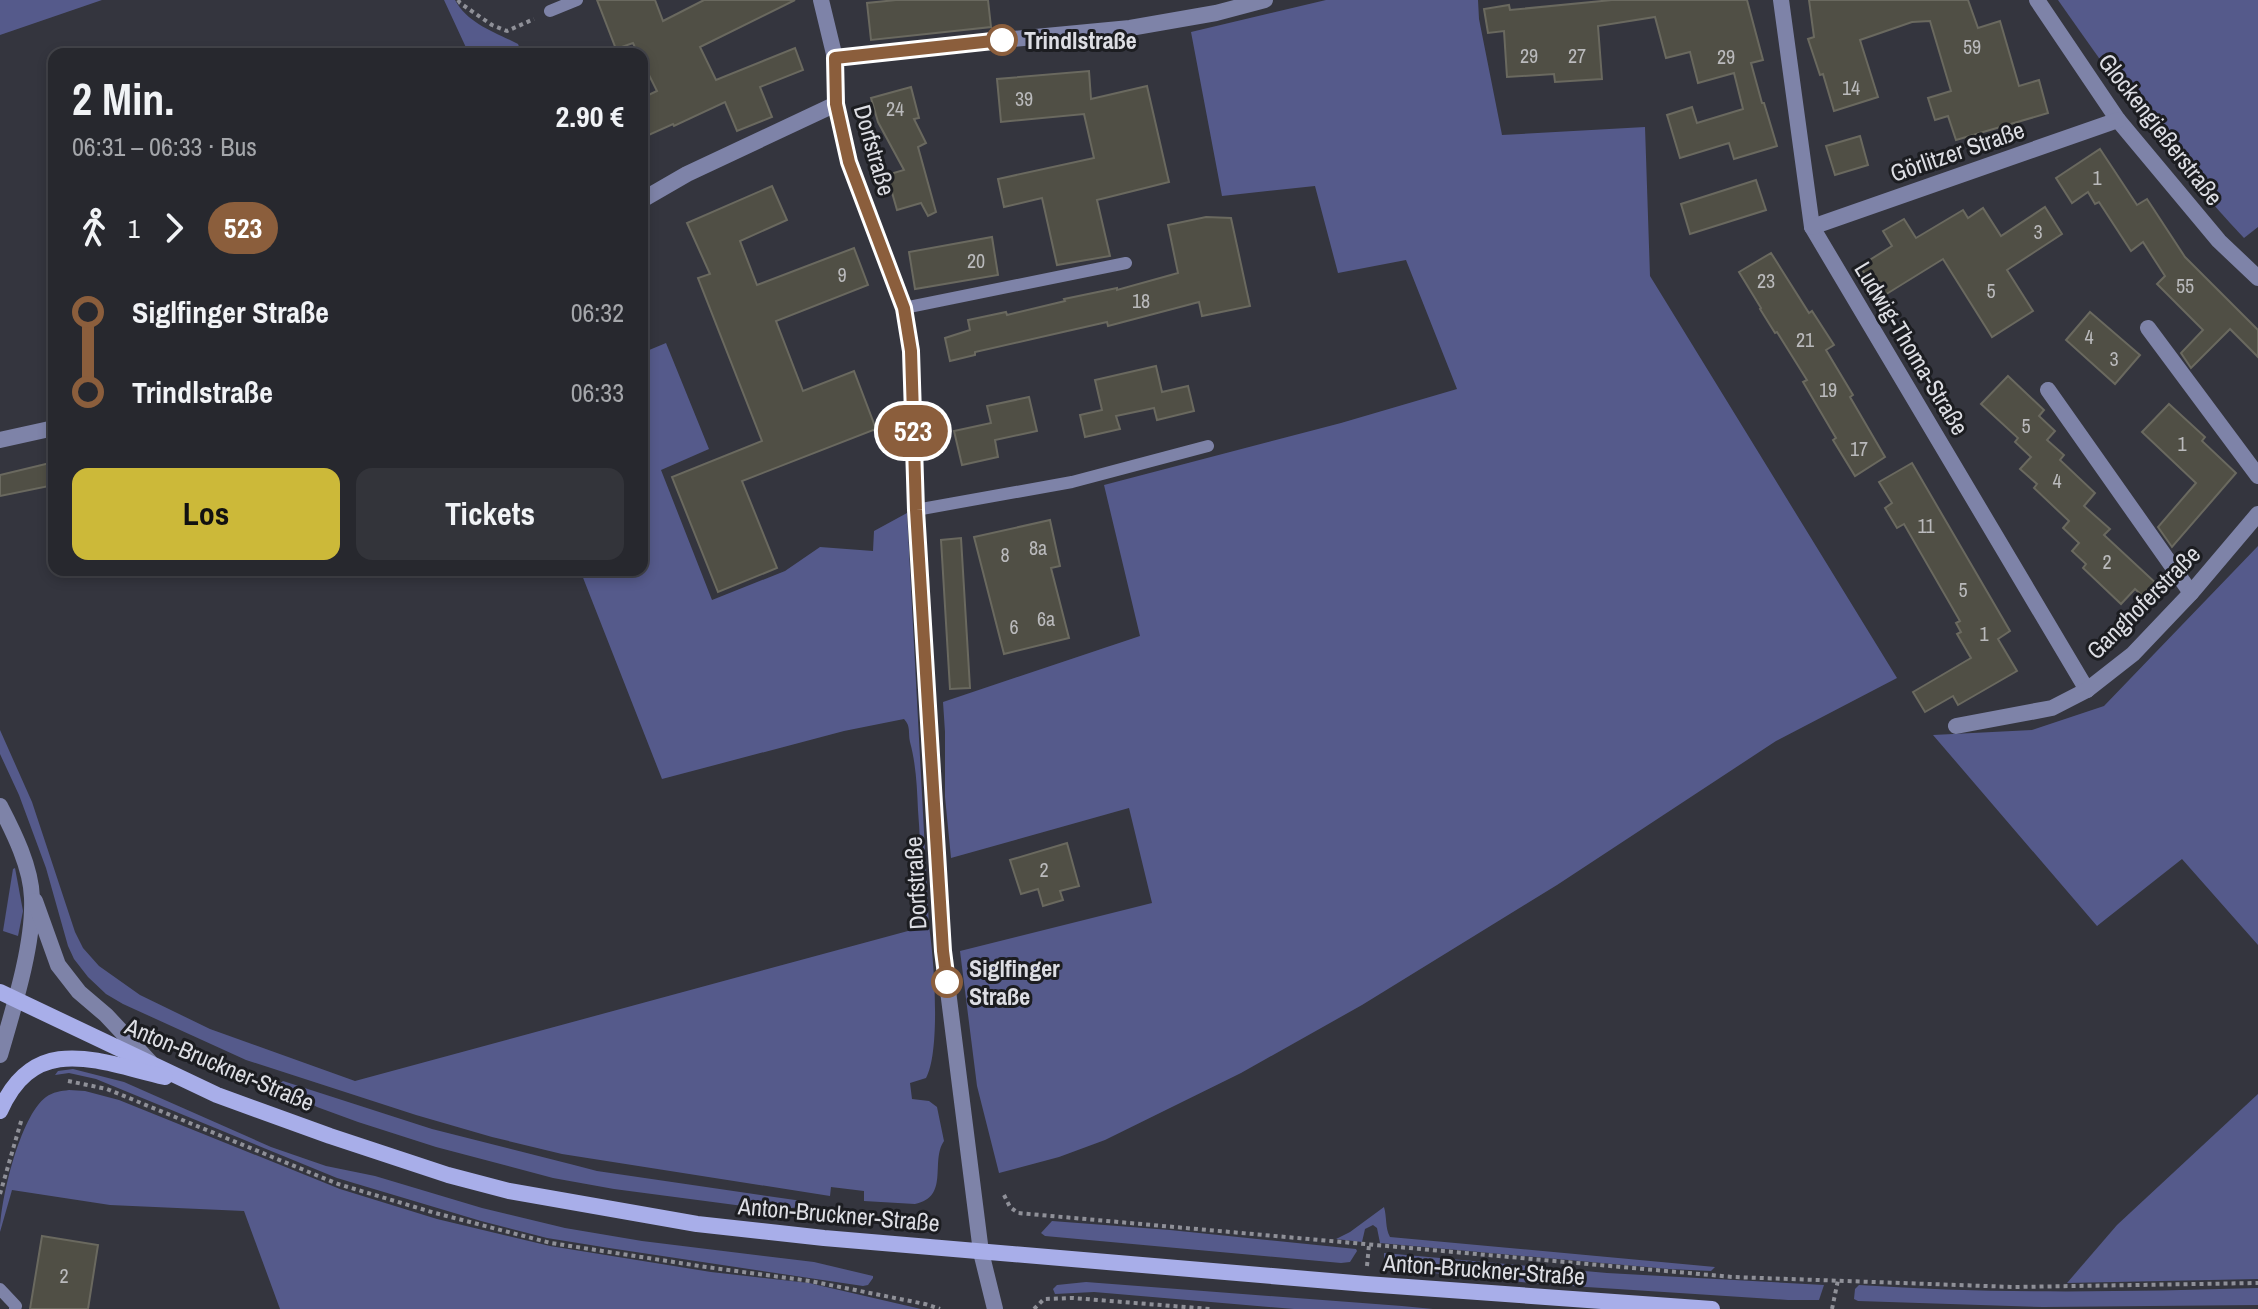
<!DOCTYPE html>
<html lang="de">
<meta charset="utf-8">
<style>
:root{--surface:#27282e;--page:#33343a;--text:#f1f3f6;--muted:#a4a6aa;--line:#43444a;--accent:#ccb939}
body{margin:0;font-family:"Archivo Narrow",sans-serif;background:var(--page);color:var(--text);height:100vh;display:flex;flex-direction:column;font-size:30px;white-space:nowrap}
*{box-sizing:border-box;margin:0}
p{font-size:26px;color:var(--muted)}
.icon{flex:none;width:44px;height:44px;fill:none;stroke:currentColor;stroke-width:2;stroke-linecap:round;stroke-linejoin:round}
.map{position:relative;flex:1;overflow:hidden}
.panel{position:absolute;left:48px;top:48px;width:600px;height:528px;display:flex;flex-direction:column;background:var(--surface);border-radius:16px;box-shadow:0 4px 12px #0003,0 0 0 2px var(--line)}
.panel>*{flex:none}
.badge{padding:0 16px;border-radius:26px;font-size:28px;line-height:52px}
.map>.badge{position:absolute;translate:-50% -50%;box-shadow:0 0 0 4px #fff}
.legs{display:flex;align-items:center;gap:12px;height:88px;padding:0 24px;font-size:26px}
.legs p{margin-inline-start:auto}
.summary{display:flex;align-items:center;justify-content:space-between;height:136px;padding:0 24px}
h1{font-size:44px;font-weight:700;line-height:60px}
.button{display:flex;gap:16px;margin-top:auto;padding:16px 24px}
.button a{flex:1;height:92px;border-radius:16px;background:var(--accent);color:#111;font-size:32px;font-weight:700;line-height:92px;text-align:center}
.button a+a{background:var(--page);color:var(--text)}
ul{padding:0 24px;list-style:none}
li{display:flex;align-items:center;gap:28px;height:80px;font-size:30px}
li i{display:grid;place-items:center;width:12px;height:100%;margin:0 10px;background:currentColor}
li i::after{content:'';width:20px;height:20px;margin:-10px;border:6px solid;border-radius:50%;background:var(--surface)}
li p{margin-inline-start:auto}
li:first-child i{background:linear-gradient(#0000 50%,currentColor 0)}
li:last-child i{background:linear-gradient(currentColor 50%,#0000 0)}
.map>svg:first-child{display:block}
.green{fill:#555a8b}
.building{fill:#504f45;stroke:#6a695f;stroke-width:2}
.lines{fill:none;stroke-linecap:round;stroke-linejoin:round}
.path{stroke:#8f9098;stroke-width:4;stroke-dasharray:4 4;stroke-linecap:butt}
.service{stroke:#7e83a8;stroke-width:12}
.minor{stroke:#7e83a8;stroke-width:16}
.tertiary{stroke:#7e83a8;stroke-width:16}
.secondary{stroke:#a8aee9;stroke-width:16}
.line-1-casing{stroke:#fff;stroke-width:18}
.line-1{stroke:#8b5e3c;stroke-width:12}
.stop-1-dot{fill:#fff;stroke:#8b5e3c;stroke-width:4}
.labels{text-anchor:middle;dominant-baseline:central;stroke-width:6;stroke-linejoin:round;paint-order:stroke}
.number-label{font-size:20px;fill:#bababc}
.stop-label{font-size:24px;font-weight:bold;fill:#dddee4;stroke:#1c1d21;text-anchor:start}
.street-label{font-size:24px;fill:#dddee4;stroke:#1c1d21}
</style>
<div class="map">
<svg width="2258" height="1309" viewBox="0 0 2258 1309">
<rect width="100%" height="100%" fill="#34353e"/>
<g class="green">
<path d="M 0,0 L 102,0 L 0,35 Z"/>
<path d="M 444,0 L 455,0 C 468,24 495,32 518,44 L 522,54 L 469,54 Z"/>
<path d="M 1326,0 L 1478,0 L 1479,19 L 1502,135 L 1645,127 L 1650,276 L 1897,678 L 1776,741 L 1557,885 L 1362,1005 L 1241,1073 L 1105,1140 L 1059,1157 L 999,1173 L 977,1086 L 960,951 L 1152,903 L 1129,808 L 951,858 L 945,797 L 945,732 L 943,702 L 1140,636 L 1104,485 L 1341,423 L 1457,389 L 1406,260 L 1338,273 L 1315,186 L 1222,196 L 1191,32 Z"/>
<path d="M 2058,0 L 2258,0 L 2258,227 L 2244,238 C 2175,165 2116,83 2058,0 Z"/>
<path d="M 666,343 L 709,449 L 661,470 L 712,600 L 785,571 L 820,547 L 873,551 L 874,531 L 907,513 L 929,926 C 934,957 941,1051 926,1078 L 910,1083 L 912,1099 L 929,1101 L 937,1107 L 944,1141 C 930,1161 950,1197 915,1204 L 864,1201 L 864,1191 L 831,1187 L 830,1196 L 562,1154 L 492,1137 L 416,1115 L 246,1060 L 123,1004 L 106,994 L 88,977 L 74,959 L 68,946 L 46,868 L 19,795 L 0,754 L 0,730 L 32,802 L 75,932 L 83,948 L 99,966 L 140,995 L 210,1029 L 355,1081 L 919,928 C 922,889 921,849 918,810 C 917,787 916,764 910,742 C 908,733 911,726 904,719 L 844,731 L 662,779 L 580,570 L 642,570 L 642,353 Z"/>
<path d="M 2258,546 L 2258,945 L 2182,859 L 2097,926 L 1933,735 L 2032,730 L 2104,706 Z"/>
<path d="M 15,868 L 23,911 L 18,936 L 3,931 L 13,869 Z"/>
<path d="M 73,1069 L 124,1082 L 271,1147 L 326,1166 L 375,1176 L 482,1208 L 565,1228 L 642,1241 L 814,1262 L 873,1276 L 873,1278 L 868,1285 L 863,1286 L 609,1248 L 547,1238 L 481,1221 L 337,1178 L 96,1079 L 69,1073 L 55,1075 L 58,1071 Z"/>
<path d="M 283,1081 L 432,1129 L 574,1165 L 597,1171 L 802,1201 L 808,1204 L 809,1206 L 773,1210 L 614,1189 L 553,1178 L 436,1147 L 358,1122 L 317,1107 L 278,1085 Z"/>
<path d="M 69,1090 L 85,1091 L 119,1100 L 340,1189 L 437,1219 L 550,1246 L 711,1272 L 809,1283 L 921,1309 L 280,1309 L 244,1211 L 110,1205 L 12,1190 L 0,1232 C 0,1201 20,1116 46,1097 C 53,1092 61,1091 69,1090 Z"/>
<path d="M 2258,1094 L 2258,1279 L 2067,1283 L 2117,1225 Z"/>
<path d="M 1384,1207 C 1387,1217 1385,1228 1390,1237 L 1715,1267 L 1711,1271 L 1669,1269 L 1380,1243 L 1377,1228 L 1373,1225 L 1365,1229 L 1362,1242 L 1336,1239 L 1350,1232 Z"/>
<path d="M 1052,1221 L 1170,1230 L 1356,1249 L 1357,1251 L 1350,1262 L 1341,1263 L 1045,1236 L 1041,1233 Z"/>
<path d="M 1384,1253 L 1607,1273 L 1824,1285 L 1819,1300 L 1788,1300 L 1540,1284 L 1394,1269 L 1384,1260 Z"/>
<path d="M 1086,1282 L 1402,1306 L 1433,1309 L 1294,1309 L 1094,1292 L 1055,1294 L 1053,1289 L 1057,1285 Z"/>
<path d="M 1859,1285 C 1991,1294 2125,1292 2258,1288 L 2258,1305 L 2043,1307 L 1858,1301 L 1854,1299 L 1855,1289 Z"/>
</g>
<g class="building">
<path d="M 597,0 L 655,0 L 663,21 L 704,0 L 795,0 L 700,47 L 716,80 L 795,48 L 803,70 L 760,87 L 772,117 L 737,131 L 725,102 L 674,126 L 673,124 L 642,138 L 642,98 L 657,91 L 642,61 L 642,54 L 638,54 L 633,43 L 616,49 Z"/>
<path d="M 896,0 L 988,0 L 991,27 L 871,40 L 867,3 Z"/>
<path d="M 1612,0 L 1747,0 L 1763,60 L 1751,63 L 1762,103 L 1764,103 L 1777,146 L 1734,159 L 1729,143 L 1680,158 L 1667,115 L 1692,107 L 1697,123 L 1743,109 L 1734,73 L 1698,83 L 1690,52 L 1666,58 L 1655,17 L 1598,26 L 1602,79 L 1555,82 L 1554,74 L 1507,77 L 1504,31 L 1488,33 L 1484,9 L 1509,5 L 1510,10 Z"/>
<path d="M 1809,0 L 1968,0 L 1978,28 L 2000,21 L 2019,86 L 2039,80 L 2048,113 L 1956,140 L 1948,116 L 1935,120 L 1928,98 L 1951,91 L 1930,21 L 1912,22 L 1860,40 L 1878,97 L 1834,111 L 1823,74 L 1820,75 L 1808,39 L 1814,37 Z"/>
<path d="M 1089,71 L 1091,99 L 1147,86 L 1169,182 L 1097,200 L 1110,256 L 1057,265 L 1042,198 L 1004,207 L 998,179 L 1094,158 L 1084,114 L 1001,122 L 997,79 Z"/>
<path d="M 911,87 L 919,118 L 914,119 L 926,143 L 918,147 L 936,212 L 928,216 L 921,203 L 897,210 L 887,175 L 904,170 L 878,122 L 871,98 Z"/>
<path d="M 1860,136 L 1868,165 L 1835,175 L 1826,146 Z"/>
<path d="M 2100,149 L 2137,205 L 2147,199 L 2185,257 L 2258,330 L 2258,357 L 2230,329 L 2191,368 L 2181,353 L 2203,330 L 2157,284 L 2165,276 L 2143,242 L 2131,251 L 2099,202 L 2095,204 L 2088,192 L 2072,203 L 2056,178 Z"/>
<path d="M 1756,180 L 1766,210 L 1690,234 L 1681,204 Z"/>
<path d="M 772,186 L 787,220 L 740,241 L 757,285 L 854,248 L 868,285 L 776,321 L 803,391 L 854,371 L 876,429 L 742,481 L 777,568 L 718,592 L 672,477 L 762,441 L 698,278 L 710,274 L 687,223 Z"/>
<path d="M 2045,207 L 2062,234 L 2007,270 L 2033,311 L 1992,337 L 1943,259 L 1880,298 L 1860,266 L 1892,246 L 1883,231 L 1904,219 L 1916,238 L 1963,210 L 1968,218 L 1983,208 L 2001,236 Z"/>
<path d="M 1206,217 L 1231,218 L 1250,306 L 1202,316 L 1199,302 L 1108,326 L 1107,322 L 975,352 L 975,355 L 950,361 L 945,338 L 970,330 L 968,320 L 1006,312 L 1007,315 L 1065,301 L 1064,299 L 1117,288 L 1117,290 L 1178,273 L 1168,225 Z"/>
<path d="M 992,237 L 998,275 L 915,289 L 909,252 Z"/>
<path d="M 1771,253 L 1809,313 L 1812,311 L 1834,345 L 1826,350 L 1853,395 L 1850,397 L 1885,457 L 1855,476 L 1833,440 L 1836,438 L 1803,382 L 1807,380 L 1777,332 L 1775,333 L 1760,309 L 1761,308 L 1739,272 Z"/>
<path d="M 2090,312 L 2140,355 L 2115,384 L 2066,340 Z"/>
<path d="M 1156,366 L 1162,392 L 1188,386 L 1194,411 L 1157,420 L 1154,408 L 1116,416 L 1120,429 L 1085,437 L 1080,415 L 1102,410 L 1095,380 Z"/>
<path d="M 2008,376 L 2044,410 L 2039,416 L 2055,431 L 2047,440 L 2064,455 L 2060,460 L 2095,493 L 2084,506 L 2110,529 L 2104,535 L 2159,586 L 2147,600 L 2135,589 L 2121,604 L 2083,568 L 2086,564 L 2072,551 L 2079,543 L 2063,528 L 2069,521 L 2034,488 L 2037,484 L 2020,469 L 2031,457 L 2015,442 L 2018,438 L 1981,404 Z"/>
<path d="M 1029,397 L 1037,431 L 995,440 L 998,457 L 962,465 L 954,431 L 991,423 L 987,406 Z"/>
<path d="M 2169,404 L 2205,437 L 2202,441 L 2236,473 L 2172,547 L 2158,527 L 2196,483 L 2142,432 Z"/>
<path d="M 54,462 L 54,485 L 0,496 L 0,475 Z"/>
<path d="M 1912,463 L 2010,631 L 1998,639 L 2017,671 L 1958,705 L 1953,696 L 1925,712 L 1913,692 L 1971,658 L 1957,634 L 1961,632 L 1956,623 L 1960,621 L 1904,524 L 1897,528 L 1885,508 L 1892,503 L 1879,482 Z"/>
<path d="M 1050,520 L 1060,566 L 1051,568 L 1069,638 L 1004,654 L 974,537 Z"/>
<path d="M 961,538 L 970,688 L 950,689 L 941,540 Z"/>
<path d="M 1067,843 L 1079,886 L 1060,891 L 1063,900 L 1043,906 L 1038,889 L 1021,894 L 1010,860 Z"/>
<path d="M 42,1236 L 98,1245 L 88,1309 L 30,1309 Z"/>
</g>
<g class="lines">
<g class="path">
<path d="M 458,0 L 460,3 L 492,25 L 507,31 L 534,19"/>
<path d="M 68,1081 L 107,1089 L 338,1184 L 435,1213 L 551,1243 L 706,1267 L 810,1281 L 925,1304 L 940,1309"/>
<path d="M 0,1194 L 22,1118"/>
<path d="M 1004,1195 L 1010,1207 L 1018,1213 L 1733,1277 L 2014,1287 L 2258,1283"/>
<path d="M 1367,1266 L 1369,1245"/>
<path d="M 1034,1309 L 1044,1299 L 1073,1298 L 1210,1309"/>
<path d="M 1832,1309 L 1838,1280"/>
</g>
<g class="service">
<path d="M 550,11 L 577,0"/>
<path d="M 904,308 L 1126,263"/>
<path d="M 916,510 L 1072,482 L 1208,446"/>
<path d="M 0,1289 L 16,1306 L 15,1309"/>
</g>
<g class="minor">
<path d="M 821,0 L 835,58 L 836,104 L 849,162 L 904,308 L 911,351 L 916,510 L 943,951 L 981,1252 L 995,1309"/>
<path d="M 1781,0 L 1812,227 L 2087,690"/>
<path d="M 2037,0 L 2118,120 L 2219,241 L 2258,278"/>
<path d="M 835,58 L 970,43 L 1130,28 L 1216,13 L 1265,0"/>
<path d="M 642,200 L 687,174 L 836,104"/>
<path d="M 1812,227 L 2118,120"/>
<path d="M 2148,328 L 2258,476"/>
<path d="M 2048,390 L 2191,593"/>
<path d="M 0,440 L 54,428"/>
<path d="M 1956,726 L 2052,708 L 2087,690 L 2133,654 L 2191,593 L 2258,514"/>
</g>
<g class="tertiary">
<path d="M 0,806 C 14,833 31,867 32,898 C 34,945 13,1010 0,1055"/>
<path d="M 35,901 L 58,965 L 79,992 L 106,1015 L 150,1062"/>
</g>
<g class="secondary">
<path d="M 0,992 L 217,1095 L 330,1136 L 448,1175 L 509,1191 L 697,1224 L 824,1238 L 1366,1284 L 1712,1309"/>
<path d="M 0,1111 C 35,1031 99,1062 165,1077"/>
</g>
</g>
<g class="lines">
<defs>
<path id="line-1" d="M 947,982 L 943,951 L 916,510 L 911,351 L 904,308 L 849,162 L 836,104 L 835,58 L 1002,40"/>
</defs>
<use href="#line-1" class="line-1-casing"/>
<use href="#line-1" class="line-1"/>
</g>
<g class="stop-1-dot">
<circle cx="1002" cy="40" r="14"/>
<circle cx="947" cy="982" r="14"/>
</g>
<g class="labels">
<g class="number-label">
<text x="1972" y="46">59</text>
<text x="1529" y="55">29</text>
<text x="1577" y="55">27</text>
<text x="1726" y="56">29</text>
<text x="1851" y="87">14</text>
<text x="1024" y="98">39</text>
<text x="895" y="108">24</text>
<text x="2097" y="177">1</text>
<text x="2038" y="231">3</text>
<text x="976" y="260">20</text>
<text x="842" y="274">9</text>
<text x="1766" y="280">23</text>
<text x="2185" y="285">55</text>
<text x="1991" y="290">5</text>
<text x="1141" y="300">18</text>
<text x="2089" y="336">4</text>
<text x="1805" y="339">21</text>
<text x="2114" y="358">3</text>
<text x="1828" y="389">19</text>
<text x="2026" y="425">5</text>
<text x="2182" y="443">1</text>
<text x="1859" y="448">17</text>
<text x="2057" y="480">4</text>
<text x="1926" y="525">11</text>
<text x="1038" y="547">8a</text>
<text x="1005" y="554">8</text>
<text x="2107" y="561">2</text>
<text x="1963" y="589">5</text>
<text x="1046" y="618">6a</text>
<text x="1014" y="626">6</text>
<text x="1984" y="633">1</text>
<text x="1044" y="869">2</text>
<text x="64" y="1275">2</text>
</g>
<g class="stop-label">
<text x="1024" y="40">Trindlstraße</text>
<text x="969" y="968">Siglfinger<tspan x="969" dy="28">Straße</tspan></text>
</g>
<g class="street-label">
<text transform="translate(2161 129) rotate(52)">Glockengießerstraße</text>
<text transform="translate(875 150) rotate(74)">Dorfstraße</text>
<text transform="translate(1957 151) rotate(-19)">Görlitzer Straße</text>
<text transform="translate(1912 348) rotate(59)">Ludwig-Thoma-Straße</text>
<text transform="translate(2143 602) rotate(-45)">Ganghoferstraße</text>
<text transform="translate(915 883) rotate(-93)">Dorfstraße</text>
<text transform="translate(220 1064) rotate(23)">Anton-Bruckner-Straße</text>
<text transform="translate(839 1214) rotate(5)">Anton-Bruckner-Straße</text>
<text transform="translate(1484 1269) rotate(4)">Anton-Bruckner-Straße</text>
</g>
</g>
</svg>
<b class="badge" style="left:913px;top:431px;background:#8b5e3c;color:#fff">523</b>
<section class="panel">
<div class="summary"><div><h1>2 Min.</h1><p>06:31 – 06:33 · Bus</p></div><b>2.90 €</b></div>
<div class="legs"><svg class="icon" aria-label="walk" viewBox="0 0 24 24"><circle cx="13" cy="4" r="2"/><path d="M13 8l-2 6 4 7M11 14l-3 7M7 12l3-4h3l4 4"/></svg>1<svg class="icon" aria-label="forward" viewBox="0 0 24 24"><path d="M9 5l7 7-7 7"/></svg><b class="badge" style="background:#8b5e3c;color:#fff">523</b></div>
<ul>
<li><i style="color:#8b5e3c"></i><b>Siglfinger Straße</b><p>06:32</p></li>
<li><i style="color:#8b5e3c"></i><b>Trindlstraße</b><p>06:33</p></li>
</ul>
<div class="button"><a>Los</a><a>Tickets</a></div>
</section>
</div>
